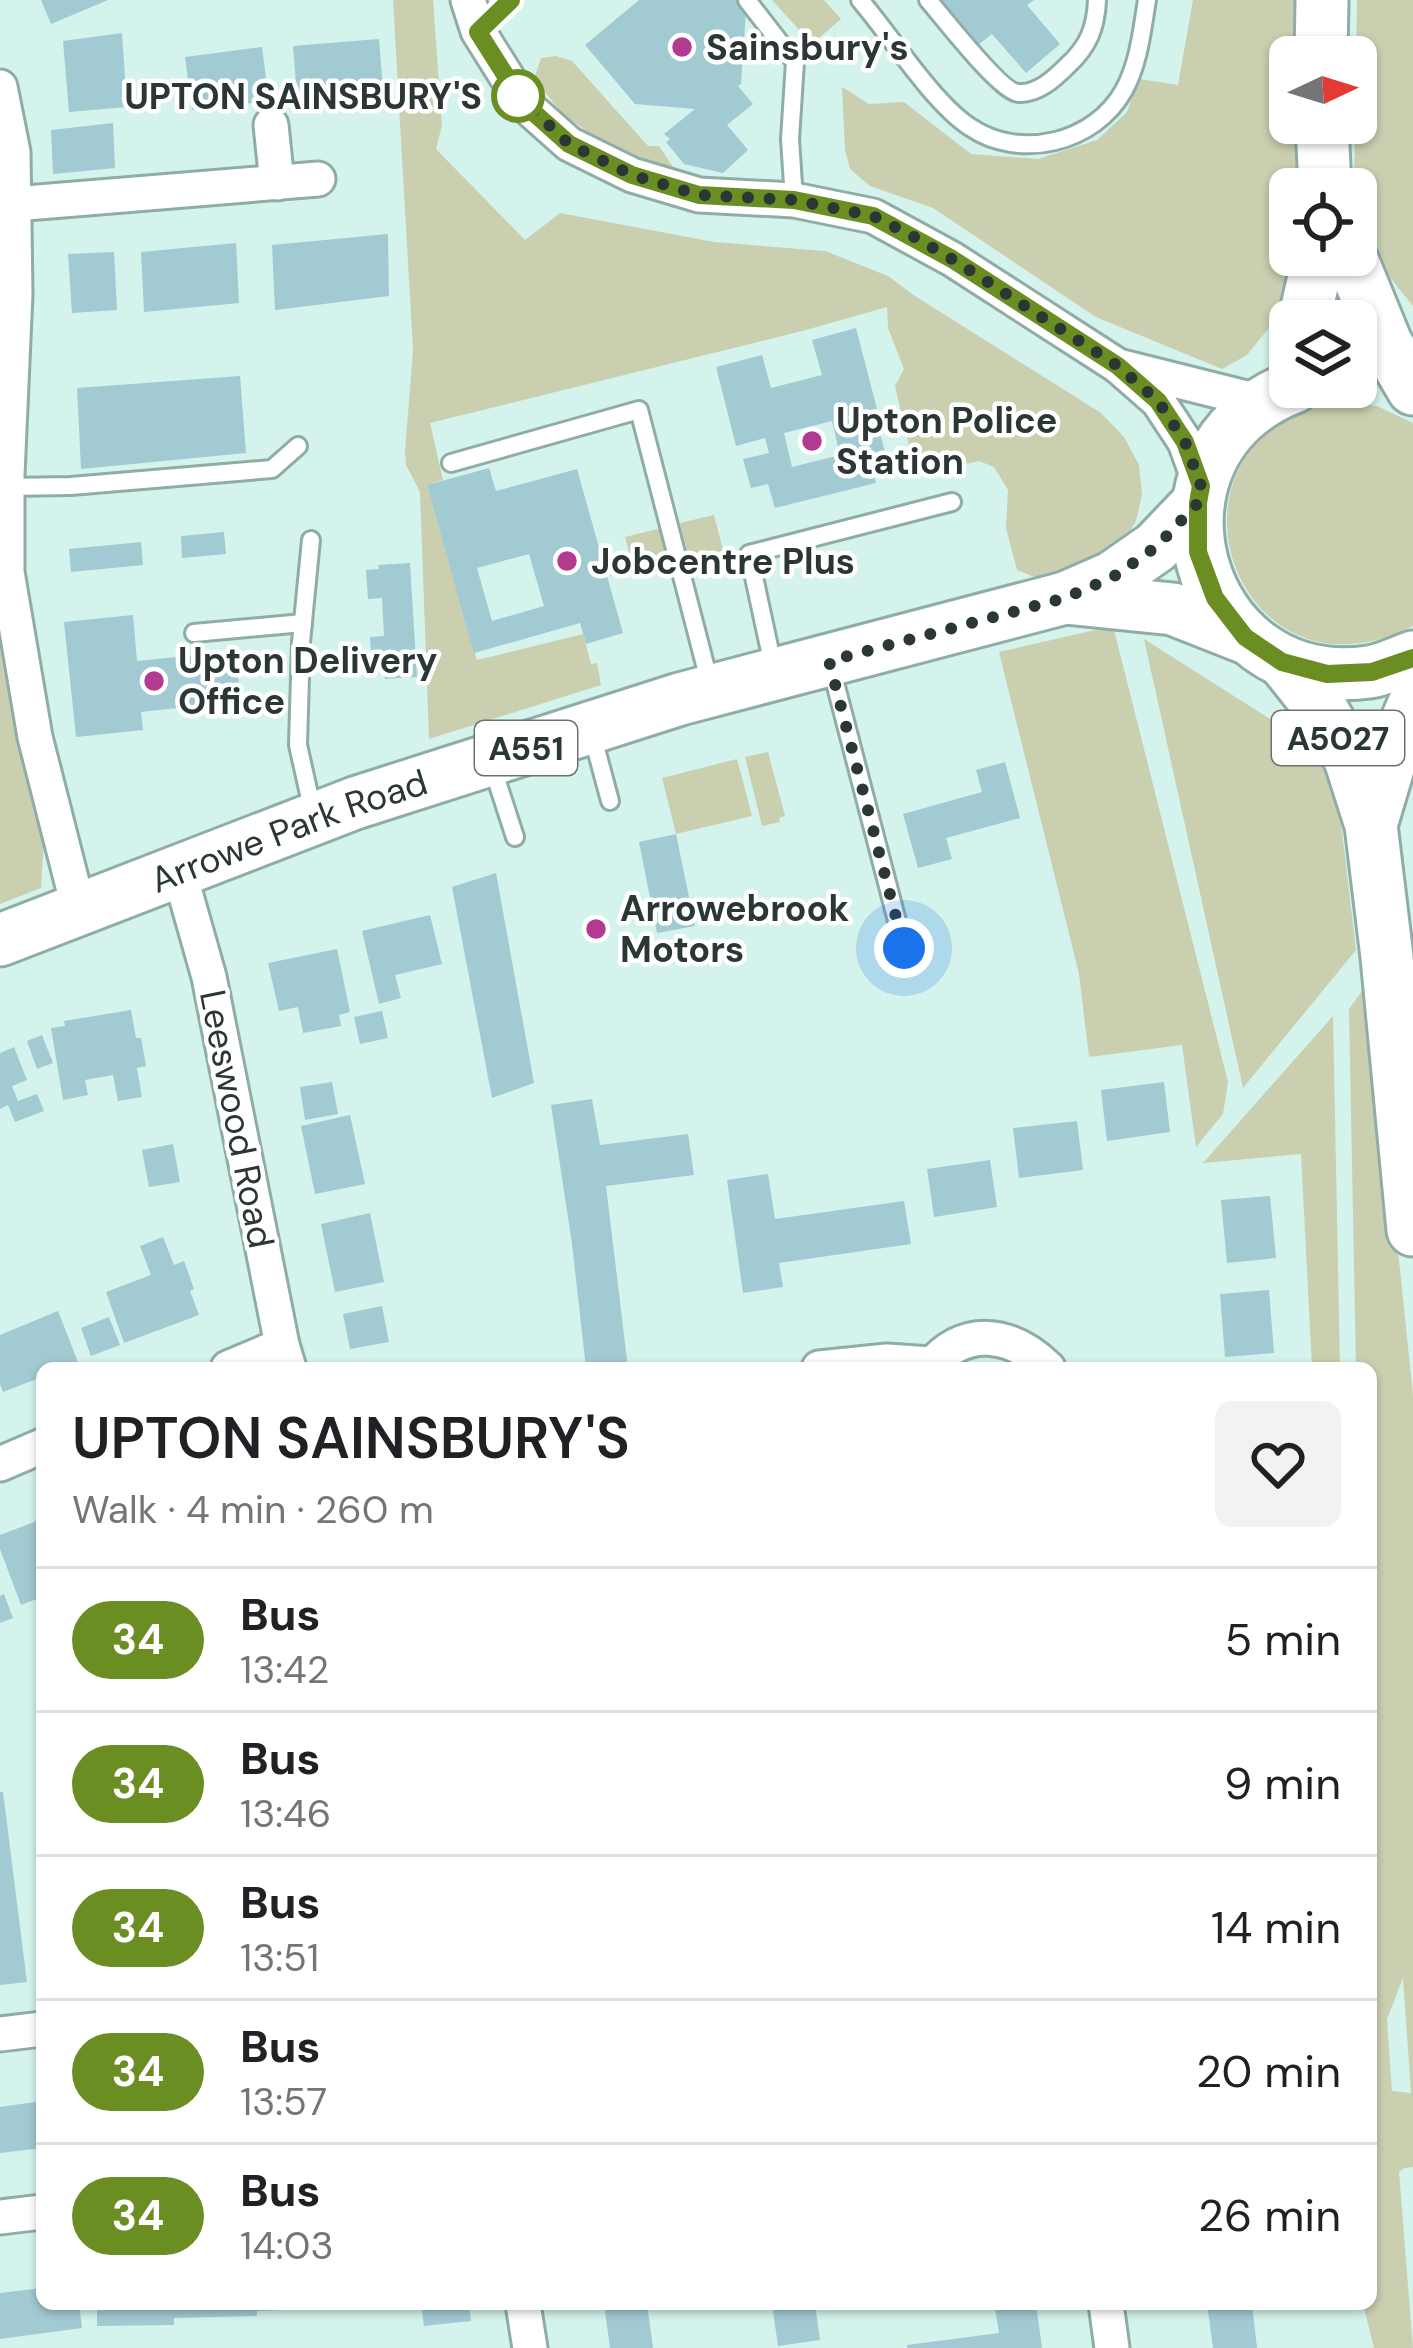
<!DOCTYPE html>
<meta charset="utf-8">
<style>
:root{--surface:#fff;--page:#f2f2f2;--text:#202124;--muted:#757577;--line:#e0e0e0}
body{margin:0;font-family:"DM Sans",sans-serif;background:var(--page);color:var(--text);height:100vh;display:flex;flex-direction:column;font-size:45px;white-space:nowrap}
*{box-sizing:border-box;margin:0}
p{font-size:39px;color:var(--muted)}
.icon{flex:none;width:66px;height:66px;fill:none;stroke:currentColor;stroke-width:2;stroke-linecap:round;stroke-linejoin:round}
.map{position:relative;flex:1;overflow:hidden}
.details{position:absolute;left:36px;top:1362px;width:1341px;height:948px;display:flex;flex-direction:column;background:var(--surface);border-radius:18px;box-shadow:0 3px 9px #0004}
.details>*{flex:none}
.badge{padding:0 24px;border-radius:39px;font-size:42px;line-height:78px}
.needle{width:78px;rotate:86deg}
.tools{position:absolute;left:1269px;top:36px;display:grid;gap:24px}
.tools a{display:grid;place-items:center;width:108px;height:108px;border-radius:18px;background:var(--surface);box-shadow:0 3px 9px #0004;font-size:60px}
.you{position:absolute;width:60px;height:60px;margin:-30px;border:9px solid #fff;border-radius:50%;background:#1a73e8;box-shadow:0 0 0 18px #1a73e833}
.map>.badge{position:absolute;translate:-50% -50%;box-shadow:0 0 0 6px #fff}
.round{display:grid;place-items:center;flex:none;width:126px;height:126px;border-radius:18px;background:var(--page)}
.summary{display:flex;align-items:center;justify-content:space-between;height:204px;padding:0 36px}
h1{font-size:57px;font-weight:600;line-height:90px}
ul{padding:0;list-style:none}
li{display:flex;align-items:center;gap:36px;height:144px;padding:0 36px;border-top:3px solid var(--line)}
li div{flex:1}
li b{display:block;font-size:45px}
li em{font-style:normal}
li .badge{min-width:132px;font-weight:700;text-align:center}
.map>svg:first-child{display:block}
.green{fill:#cacfb0;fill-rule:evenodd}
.building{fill:#a2cad3;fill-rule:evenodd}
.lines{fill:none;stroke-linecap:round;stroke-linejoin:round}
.lane-casing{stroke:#8fada6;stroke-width:22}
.street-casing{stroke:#8fada6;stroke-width:39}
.primary-casing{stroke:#8fada6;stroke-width:57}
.lane{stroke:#fff;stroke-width:16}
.street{stroke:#fff;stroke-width:33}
.primary{stroke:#fff;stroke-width:51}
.line-casing{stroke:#fff;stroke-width:27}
.line{stroke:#6b8e23;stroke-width:18}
.walk{stroke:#2b3734;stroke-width:12;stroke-dasharray:0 21.6}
.poi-dot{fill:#b23b91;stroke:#fff;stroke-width:4.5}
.stop-dot{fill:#fff;stroke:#6b8e23;stroke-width:6}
.labels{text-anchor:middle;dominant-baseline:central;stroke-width:9;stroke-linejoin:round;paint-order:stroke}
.shield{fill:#fff;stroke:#6b7371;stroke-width:3}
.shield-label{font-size:33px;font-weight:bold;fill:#2b3734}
.poi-label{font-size:36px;font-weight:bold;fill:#2b3734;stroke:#fff;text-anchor:start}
.stop-label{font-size:36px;font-weight:bold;fill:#2b3734;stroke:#fff;text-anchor:end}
.street-label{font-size:36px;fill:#2b3734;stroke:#fff}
</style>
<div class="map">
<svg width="1413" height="2348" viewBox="0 0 1413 2348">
<rect width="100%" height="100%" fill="#d4f3ec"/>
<g class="green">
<path d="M 393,0 L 433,0 L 442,125 L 436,149 L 525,240 L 560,213 L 714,242 L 825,251 L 888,276 L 915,296 L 1101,413 L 1124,437 L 1139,465 L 1142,495 L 1136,521 L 1121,545 L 1089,570 L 1042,580 L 1017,570 L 1006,528 L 1008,490 L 994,467 L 979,461 L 930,472 L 909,446 L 895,386 L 904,369 L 888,328 L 887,307 L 806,330 L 430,423 L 443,480 L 427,485 L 477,660 L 583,634 L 591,664 L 597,663 L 601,685 L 429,739 L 420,492 L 406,465 L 405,451 L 413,350 Z"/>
<path d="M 772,0 L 824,0 L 841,19 L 812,44 Z"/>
<path d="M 1193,0 L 1299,0 L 1298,57 L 1290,57 L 1290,123 L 1297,123 L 1298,189 L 1290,189 L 1290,255 L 1298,255 L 1280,314 L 1247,355 L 1222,369 L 1096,317 L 933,208 L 870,186 L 850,169 L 845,150 L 842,87 L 869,104 L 904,102 L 971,154 L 1038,159 L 1097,140 L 1127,112 L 1139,79 L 1178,85 Z"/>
<path d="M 1357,0 L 1413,0 L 1413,306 L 1388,275 L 1354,183 Z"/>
<path d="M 556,56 L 572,61 L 648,146 L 659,146 L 679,176 L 595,137 L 563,114 L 534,79 L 541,58 Z"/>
<path d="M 1342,402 L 1377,406 L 1413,423 L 1413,626 C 1244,712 1151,471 1306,410 C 1317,406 1330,405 1342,402 Z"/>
<path d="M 0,411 L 45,824 L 41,888 L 0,904 Z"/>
<path d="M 714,515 L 724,553 L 690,562 L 680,523 Z"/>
<path d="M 662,528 L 671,567 L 635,575 L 625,537 Z"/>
<path d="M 1113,626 L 1228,1082 L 1223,1114 L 1196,1147 L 1182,1045 L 1089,1057 L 1079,974 L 999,652 Z"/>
<path d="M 1144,639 L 1300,738 L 1326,765 L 1338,797 L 1356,950 L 1243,1088 Z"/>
<path d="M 768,752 L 785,816 L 779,818 L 780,822 L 762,826 L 745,757 Z"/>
<path d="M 737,759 L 752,816 L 676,834 L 662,778 Z"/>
<path d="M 1370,980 L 1413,1395 L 1413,2167 L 1404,2168 L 1399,2172 L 1413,2348 L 1374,2348 L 1363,2304 L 1371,2304 L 1371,1368 L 1356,1368 L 1349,1009 ZM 1403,1978 L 1411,2092 L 1411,2093 L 1392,2091 L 1387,2019 Z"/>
<path d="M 1333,1016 L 1340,1368 L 1312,1368 L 1301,1154 L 1203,1163 Z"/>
</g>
<g class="building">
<path d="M 41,0 L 108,0 L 51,24 Z"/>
<path d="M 639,0 L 736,0 L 746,11 L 741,84 L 738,86 L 753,104 L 727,125 L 748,150 L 723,173 L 684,164 L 666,142 L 670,139 L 664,134 L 695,109 L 635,104 L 585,45 Z"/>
<path d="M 938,0 L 1034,0 L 1027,5 L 1060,44 L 1026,73 L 992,34 L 977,46 Z"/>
<path d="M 122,33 L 127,107 L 69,112 L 63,41 Z"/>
<path d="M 379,39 L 383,88 L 297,96 L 293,46 Z"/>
<path d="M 262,47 L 269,101 L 192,110 L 185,57 Z"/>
<path d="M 113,123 L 115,168 L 53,174 L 51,130 Z"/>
<path d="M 388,234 L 389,296 L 275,310 L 272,245 Z"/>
<path d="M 236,243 L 239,303 L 144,312 L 141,252 Z"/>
<path d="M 114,252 L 117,310 L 72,313 L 68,254 Z"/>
<path d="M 856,328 L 877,409 L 848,416 L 851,428 L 877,422 L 885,452 L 869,456 L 876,483 L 775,508 L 768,484 L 751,488 L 743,459 L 769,453 L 765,438 L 736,446 L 716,367 L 762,355 L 771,388 L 822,375 L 812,340 ZM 832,421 L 840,455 L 792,467 L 784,433 Z"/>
<path d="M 240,376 L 246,453 L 81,469 L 77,388 Z"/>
<path d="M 489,468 L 496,491 L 577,469 L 623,633 L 586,644 L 580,623 L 474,653 L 427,485 ZM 529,554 L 544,606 L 492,621 L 477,568 Z"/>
<path d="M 224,532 L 226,554 L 182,558 L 181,536 Z"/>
<path d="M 141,542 L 143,565 L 71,572 L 69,549 Z"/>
<path d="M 410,563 L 417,677 L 385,679 L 384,664 L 372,665 L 370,637 L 384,636 L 382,598 L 368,599 L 366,570 L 379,569 L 378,565 Z"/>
<path d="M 133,615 L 137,661 L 235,651 L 241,701 L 141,712 L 143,730 L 76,737 L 64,622 Z"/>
<path d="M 1005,762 L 1020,818 L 946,838 L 952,859 L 918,868 L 903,814 L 982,792 L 976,770 Z"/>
<path d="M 676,834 L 695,926 L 657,933 L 639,842 Z"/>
<path d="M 496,873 L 534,1083 L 492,1098 L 452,887 Z"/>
<path d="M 430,915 L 442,964 L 395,975 L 401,998 L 379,1004 L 362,931 Z"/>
<path d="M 337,949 L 350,1012 L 339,1015 L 341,1026 L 303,1033 L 298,1007 L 279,1011 L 268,963 Z"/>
<path d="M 131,1010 L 136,1038 L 141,1038 L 146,1066 L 137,1068 L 142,1097 L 118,1101 L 113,1075 L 85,1080 L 88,1095 L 63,1100 L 51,1028 L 65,1026 L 64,1021 Z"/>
<path d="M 382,1011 L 388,1038 L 360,1044 L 354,1017 Z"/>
<path d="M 42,1035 L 53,1063 L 37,1069 L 27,1041 Z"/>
<path d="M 14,1047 L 27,1080 L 12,1086 L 18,1101 L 37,1094 L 44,1111 L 15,1122 L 8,1105 L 0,1109 L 0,1053 Z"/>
<path d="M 332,1082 L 338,1114 L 305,1120 L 300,1087 Z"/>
<path d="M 1164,1082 L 1170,1132 L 1107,1141 L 1101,1090 Z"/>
<path d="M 592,1099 L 600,1145 L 688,1134 L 694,1175 L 606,1186 L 628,1368 L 586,1368 L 572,1244 L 551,1105 Z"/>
<path d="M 350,1115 L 365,1184 L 315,1194 L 301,1126 Z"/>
<path d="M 1077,1121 L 1083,1170 L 1019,1178 L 1013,1128 Z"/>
<path d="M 173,1144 L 180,1182 L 149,1187 L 142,1150 Z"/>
<path d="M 990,1160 L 997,1207 L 934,1217 L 927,1169 Z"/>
<path d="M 768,1174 L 775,1219 L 904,1201 L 911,1244 L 779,1263 L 783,1287 L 743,1293 L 727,1180 Z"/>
<path d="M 1270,1196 L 1276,1258 L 1227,1263 L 1221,1200 Z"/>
<path d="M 370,1213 L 384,1282 L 335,1292 L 321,1224 Z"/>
<path d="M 163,1237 L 174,1265 L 184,1261 L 194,1289 L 190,1291 L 199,1315 L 124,1343 L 106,1292 L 151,1275 L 140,1246 Z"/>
<path d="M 1269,1290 L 1274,1353 L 1225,1357 L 1220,1294 Z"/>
<path d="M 382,1306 L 389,1342 L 350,1349 L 343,1314 Z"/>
<path d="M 58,1311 L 78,1362 L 64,1368 L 42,1368 L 42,1377 L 3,1392 L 0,1384 L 0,1335 Z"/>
<path d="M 109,1317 L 120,1345 L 91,1356 L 81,1328 Z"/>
<path d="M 42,1519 L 42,1582 L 39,1583 L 42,1597 L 21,1605 L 0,1549 L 0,1535 Z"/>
<path d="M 4,1594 L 13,1618 L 0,1623 L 0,1596 Z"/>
<path d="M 0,1792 L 3,1792 L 27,1982 L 0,1985 Z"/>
<path d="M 42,2101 L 42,2148 L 0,2153 L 0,2107 Z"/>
<path d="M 42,2288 L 42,2304 L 79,2304 L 82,2328 L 0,2339 L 0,2293 Z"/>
<path d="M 97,2304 L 337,2304 L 338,2308 L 257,2311 L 257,2316 L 174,2318 L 174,2325 L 97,2326 Z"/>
<path d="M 421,2304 L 469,2304 L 471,2321 L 424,2326 Z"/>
<path d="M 604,2304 L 647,2304 L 653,2348 L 610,2348 Z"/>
<path d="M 772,2304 L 815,2304 L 820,2340 L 778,2346 Z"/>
<path d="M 1023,2304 L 1036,2304 L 1042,2348 L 907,2348 L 907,2345 L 999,2333 L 995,2308 Z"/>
<path d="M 1207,2304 L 1252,2304 L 1257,2348 L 1213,2348 Z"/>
</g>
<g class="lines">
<defs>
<g id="lane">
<path d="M 747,0 L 795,62 L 790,139 L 794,200"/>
<path d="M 860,0 C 891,36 932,102 970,127 C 1020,161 1095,143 1124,90 C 1139,63 1142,30 1147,0"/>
<path d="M 928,0 C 943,17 1001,93 1019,93 C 1038,94 1055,78 1067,66 C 1088,47 1096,28 1097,0"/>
<path d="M 479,31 L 510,0"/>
<path d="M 451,463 L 639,410 L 710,684"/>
<path d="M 7,487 L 71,486 L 272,469 L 298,446"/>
<path d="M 311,540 L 301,642 L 298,745 L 313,812"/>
<path d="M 194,633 L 303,623"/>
<path d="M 831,667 L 904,948"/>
<path d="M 774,670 L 749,554 L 952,502"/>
<path d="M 592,734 L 610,801"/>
<path d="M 491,763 L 515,837"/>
</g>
<g id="street">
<path d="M 468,0 L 478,31 L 523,103 L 569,144 L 632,175 L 699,195 L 794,200 L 873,216 L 952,259 L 1118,366"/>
<path d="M 0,87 L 13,152 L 15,294 L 7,475 L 7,572 L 35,737 L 79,910"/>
<path d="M 271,125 L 277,183"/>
<path d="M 14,204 L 318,179"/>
<path d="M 1201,486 L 1185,442 L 1158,401 L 1118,366 L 1262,402"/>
<path d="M 179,871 L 209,977 L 282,1345 L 289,1368"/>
<path d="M 228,1368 L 282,1345"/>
<path d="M 819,1368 L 887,1361 L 931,1364"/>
<path d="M 929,1368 C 965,1325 1011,1332 1048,1368"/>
<path d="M 0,1464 L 42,1446"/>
<path d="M 0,2034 L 42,2029"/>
<path d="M 0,2217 L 42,2212"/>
<path d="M 523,2304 L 530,2348"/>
<path d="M 1106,2304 L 1112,2348"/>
</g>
<g id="primary">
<path d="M 1321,57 L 1322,0"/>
<path d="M 1322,123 L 1325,189"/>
<path d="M 1350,255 L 1386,343 L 1413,389"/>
<path d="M 1304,321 L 1319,255"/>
<path d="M 1294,387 C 1126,451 1193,697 1369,672 C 1384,670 1399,662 1413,657"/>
<path d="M 1065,598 L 1173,609 L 1244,637"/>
<path d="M 1283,661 L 1322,710 L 1350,759 L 1371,825 L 1387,957 L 1413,1230"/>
<path d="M 1371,825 L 1391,758 L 1413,706"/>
<path id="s1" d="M 0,940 L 355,803 L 680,699 L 1065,598 L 1113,577 L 1156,547 L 1198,503"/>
</g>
</defs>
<use href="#lane" class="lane-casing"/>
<use href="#street" class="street-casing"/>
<use href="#primary" class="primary-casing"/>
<use href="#lane" class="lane"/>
<use href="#street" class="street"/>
<use href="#primary" class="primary"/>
</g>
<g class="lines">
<defs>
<path id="line" d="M 511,0 L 478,32 L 523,103 L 569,144 L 632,175 L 699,195 L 794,200 L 873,216 L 952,259 L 1118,366 L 1158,401 L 1185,442 L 1201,486 L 1198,503 L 1198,552 L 1215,598 L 1245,637 L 1282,662 L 1327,674 L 1372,672 L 1413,658"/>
</defs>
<use href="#line" class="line-casing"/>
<use href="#line" class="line"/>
<path class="walk" d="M 518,96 L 569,144 L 632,175 L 699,195 L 794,200 L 873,216 L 909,234 L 952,259 L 1118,366 L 1158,401 L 1185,442 L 1201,486 L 1198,503 L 1156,547 L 1113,577 L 1065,598 L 829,661 L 904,948"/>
</g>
<g class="poi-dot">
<circle cx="682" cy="47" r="12"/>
<circle cx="812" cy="441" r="12"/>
<circle cx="567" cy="561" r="12"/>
<circle cx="154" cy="681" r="12"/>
<circle cx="596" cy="929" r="12"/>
</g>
<circle class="stop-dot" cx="518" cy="96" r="24"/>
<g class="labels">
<g class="shield">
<rect x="1272" y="711" width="132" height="54" rx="9"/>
<rect x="475" y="721" width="102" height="54" rx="9"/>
</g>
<g class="shield-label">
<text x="1338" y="738">A5027</text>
<text x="526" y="748">A551</text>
</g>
<g class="poi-label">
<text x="706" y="47">Sainsbury's</text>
<text x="836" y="420">Upton Police<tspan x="836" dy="41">Station</tspan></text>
<text x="591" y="561">Jobcentre Plus</text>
<text x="178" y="660">Upton Delivery<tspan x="178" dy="41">Office</tspan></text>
<text x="620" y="908">Arrowebrook<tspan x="620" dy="41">Motors</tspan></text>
</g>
<g class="stop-label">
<text x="482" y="96">UPTON SAINSBURY'S</text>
</g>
<g class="street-label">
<text stroke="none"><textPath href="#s1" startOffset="309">Arrowe Park Road</textPath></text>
<text transform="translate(237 1119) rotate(79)">Leeswood Road</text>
</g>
</g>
</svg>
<div class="tools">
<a><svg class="needle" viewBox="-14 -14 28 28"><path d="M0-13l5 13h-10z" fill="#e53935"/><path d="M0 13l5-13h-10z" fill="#757577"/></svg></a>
<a><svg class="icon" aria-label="locate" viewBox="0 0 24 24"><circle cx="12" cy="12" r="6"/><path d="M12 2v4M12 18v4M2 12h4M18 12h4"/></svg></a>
<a><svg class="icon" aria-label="layers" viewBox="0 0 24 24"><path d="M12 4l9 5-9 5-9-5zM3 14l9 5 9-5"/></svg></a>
</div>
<div class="you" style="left:904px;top:948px"></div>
<section class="details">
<div class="summary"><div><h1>UPTON SAINSBURY'S</h1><p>Walk · 4 min · 260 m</p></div><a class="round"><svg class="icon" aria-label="heart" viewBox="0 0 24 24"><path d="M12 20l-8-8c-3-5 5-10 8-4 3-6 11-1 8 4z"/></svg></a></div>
<ul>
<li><span class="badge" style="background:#6b8e23;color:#fff">34</span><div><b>Bus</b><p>13:42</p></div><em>5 min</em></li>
<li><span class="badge" style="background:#6b8e23;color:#fff">34</span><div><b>Bus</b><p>13:46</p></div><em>9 min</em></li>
<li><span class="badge" style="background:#6b8e23;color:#fff">34</span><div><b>Bus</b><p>13:51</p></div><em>14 min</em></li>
<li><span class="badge" style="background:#6b8e23;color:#fff">34</span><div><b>Bus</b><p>13:57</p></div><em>20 min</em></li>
<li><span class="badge" style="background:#6b8e23;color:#fff">34</span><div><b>Bus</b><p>14:03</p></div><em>26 min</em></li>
</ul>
</section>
</div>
